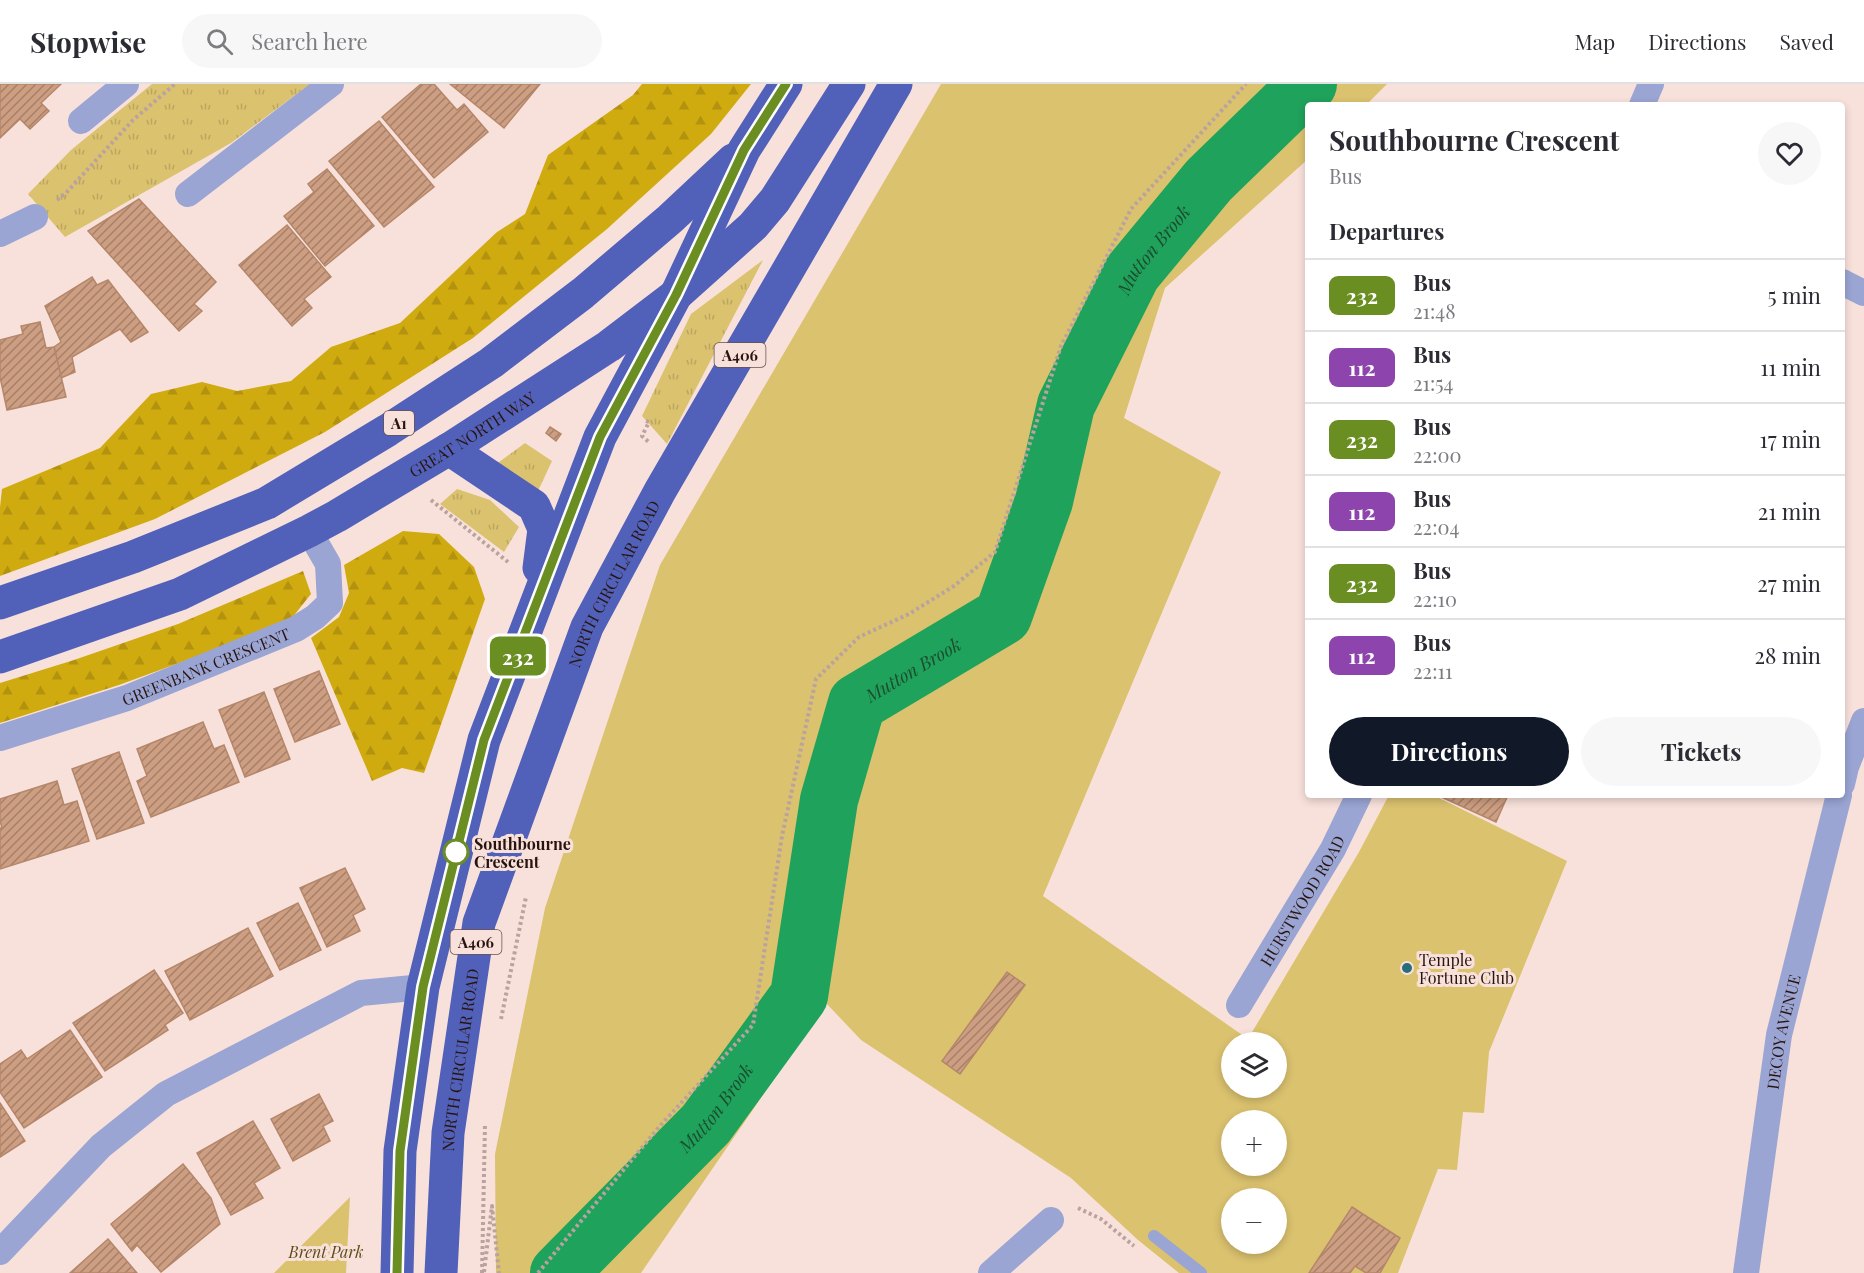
<!DOCTYPE html>
<meta charset="utf-8">
<style>
:root{--surface:#fff;--page:#f7f7f7;--text:#2b2b33;--muted:#7c7c81;--line:#e1e1e2;--accent:#111827}
body{margin:0;font-family:"Playfair Display",serif;background:var(--page);color:var(--text);height:100vh;display:flex;flex-direction:column;font-size:22px;white-space:nowrap}
*{box-sizing:border-box;margin:0}
p{font-size:20px;color:var(--muted)}
.icon{flex:none;width:33px;height:33px;fill:none;stroke:currentColor;stroke-width:2;stroke-linecap:round;stroke-linejoin:round}
.map{position:relative;flex:1;overflow:hidden}
.details{position:absolute;left:1305px;top:18px;width:540px;height:696px;display:flex;flex-direction:column;background:var(--surface);border-radius:6px;box-shadow:0 3px 9px #0003}
.details>*{flex:none}
.badge{padding:0 12px;border-radius:9px;font-size:21px;line-height:39px}
.fabs{position:absolute;left:1221px;top:948px;display:grid;gap:12px}
.fabs a{display:grid;place-items:center;width:66px;height:66px;border-radius:50%;background:var(--surface);box-shadow:0 3px 9px #0003;font-size:30px}
.map>.badge{position:absolute;translate:-50% -50%;box-shadow:0 0 0 3px #fff}
h2{padding:0 24px;font-size:22px;line-height:54px}
.round{display:grid;place-items:center;flex:none;width:63px;height:63px;border-radius:32px;background:var(--page)}
.overview{display:flex;align-items:center;justify-content:space-between;height:102px;padding:0 24px}
h1{font-size:28px;font-weight:700;line-height:45px}
.primary-button{display:flex;gap:12px;margin-top:auto;padding:12px 24px}
.primary-button a{flex:1;height:69px;border-radius:36px;background:var(--accent);color:#fff;font-size:24px;font-weight:700;line-height:69px;text-align:center}
.primary-button a+a{background:var(--page);color:var(--text)}
ul{padding:0;list-style:none}
li{display:flex;align-items:center;gap:18px;height:72px;padding:0 24px;border-top:2px solid var(--line)}
li div{flex:1}
li b{display:block;font-size:22px}
li em{font-style:normal}
li .badge{min-width:66px;font-weight:700;text-align:center}
header{display:flex;align-items:center;gap:36px;box-sizing:border-box;height:84px;padding:0 30px;background:var(--surface);border-bottom:2px solid var(--line)}
header strong{font-size:28px}
nav{display:flex;gap:33px;margin-inline-start:auto;font-size:21px}
.search{width:420px;height:54px;background:var(--page);display:flex;align-items:center;gap:15px;box-sizing:border-box;padding:0 21px;border-radius:33px;color:var(--muted);font-size:22px}
.map>svg:first-child{display:block}
.grass{fill:url(#grass-tufts)}
.forest{fill:url(#forest-firs)}
.park{fill:#dbc26f;fill-rule:evenodd}
.lines{fill:none;stroke-linecap:round;stroke-linejoin:round}
.river{stroke:#1fa25b;stroke-width:58}
.building{fill:url(#building-hatch);stroke:#b5876a;stroke-width:1.5}
.path{stroke:#baa39e;stroke-width:4;stroke-dasharray:3 3;stroke-linecap:butt}
.service{stroke:#9aa5d3;stroke-width:12}
.minor{stroke:#9aa5d3;stroke-width:26}
.trunk{stroke:#5160b8;stroke-width:33}
.line-casing{stroke:#fff;stroke-width:14}
.line{stroke:#6b8e23;stroke-width:9}
.stop-dot{fill:#fff;stroke:#6b8e23;stroke-width:3}
.poi-dot{fill:#276d7b;stroke:#f9e1db;stroke-width:2}
.labels{text-anchor:middle;dominant-baseline:central;stroke-width:6;stroke-linejoin:round;paint-order:stroke}
.shield{fill:#f9e1db;stroke:#67524c;stroke-width:1.5}
.shield-label{font-size:15px;font-weight:bold;fill:#28140f}
.street-label{font-size:16px;fill:#28140f;stroke:#f9e1db}
.stop-label{font-size:16px;font-weight:bold;fill:#28140f;stroke:#f9e1db;text-anchor:start}
.poi-label{font-size:16px;fill:#28140f;stroke:#f9e1db;text-anchor:start}
.park-label{font-size:16px;font-style:italic;fill:#5b4c17;stroke:#f9e1db}
.water-label{font-size:18px;font-style:italic;fill:#1d4c2e;stroke:#f9e1db}
</style>
<header>
<strong>Stopwise</strong>
<div class="search"><svg class="icon" aria-label="search" viewBox="0 0 24 24"><circle cx="10" cy="10" r="6"/><path d="M15 15l6 6"/></svg>Search here</div>
<nav><a>Map</a><a>Directions</a><a>Saved</a></nav>
</header>
<div class="map">
<svg width="1864" height="1189" viewBox="0 0 1864 1189">
<defs>
<pattern id="grass-tufts" width="24" height="20" patternUnits="userSpaceOnUse" patternTransform="scale(1.5)"><rect width="24" height="20" fill="#dbc26f"/><path d="M3 7l-1-3M5 7V3M7 7l1-3M15 17l-1-3M17 17v-4M19 17l1-3" fill="none" stroke="#bca65f"/></pattern>
<pattern id="forest-firs" width="22" height="20" patternUnits="userSpaceOnUse" patternTransform="scale(1.5)"><rect width="22" height="20" fill="#cfab10"/><path d="M5 1l3.5 6h-7zM16 11l3.5 6h-7z" fill="#b2920e"/></pattern>
<pattern id="building-hatch" width="6" height="6" patternUnits="userSpaceOnUse" patternTransform="scale(1.5)"><rect width="6" height="6" fill="#cd9e81"/><path d="M-1 1l2-2M0 6l6-6M5 7l2-2" fill="none" stroke="#a68068"/></pattern>
</defs>
<rect width="100%" height="100%" fill="#f9e1db"/>
<g class="grass">
<path d="M 152,0 L 310,0 L 231,59 L 65,153 L 28,110 L 71,66 Z"/>
<path d="M 763,176 L 667,360 L 642,332 L 691,230 Z"/>
<path d="M 525,359 L 552,377 L 538,407 L 495,381 Z"/>
<path d="M 457,405 L 490,416 L 519,443 L 504,468 L 440,420 Z"/>
</g>
<g class="forest">
<path d="M 642,0 L 751,0 L 711,50 L 607,145 L 473,254 L 325,348 L 155,435 L 0,492 L 0,423 L 2,405 L 100,364 L 151,310 L 202,298 L 237,307 L 291,297 L 331,263 L 400,239 L 497,148 L 525,130 L 548,71 L 633,11 Z"/>
<path d="M 403,447 L 439,450 L 474,483 L 485,515 L 424,689 L 402,684 L 372,697 L 311,554 L 339,533 L 349,509 L 344,481 Z"/>
<path d="M 303,487 L 311,510 L 288,539 L 119,601 L 0,639 L 0,599 L 74,576 L 178,540 Z"/>
</g>
<g class="park">
<path d="M 941,0 L 1387,0 L 1366,21 L 1308,21 L 1308,75 L 1165,204 L 1124,334 L 1221,388 L 1043,812 L 1248,955 L 1359,768 L 1389,711 L 1433,711 L 1567,777 L 1489,968 L 1484,1029 L 1463,1028 L 1457,1086 L 1438,1085 L 1398,1189 L 1179,1189 L 1138,1156 L 1071,1094 L 861,956 L 826,919 L 641,1189 L 496,1189 L 495,1070 L 545,824 L 660,481 ZM 1232,958 L 1276,958 L 1276,1004 L 1232,1004 ZM 1232,1036 L 1276,1036 L 1276,1082 L 1232,1082 ZM 1232,1114 L 1276,1114 L 1276,1160 L 1232,1160 Z"/>
<path d="M 350,1113 L 346,1189 L 274,1189 Z"/>
</g>
<g class="lines">
<path class="river" id="s1" d="M 559,1189 L 706,1040 L 799,912 L 829,716 L 857,619 L 1003,532 L 1044,417 L 1066,321 L 1132,189 L 1209,96 L 1308,0"/>
</g>
<g class="building">
<path d="M 0,0 L 61,0 L 41,19 L 49,27 L 30,45 L 20,35 L 0,54 Z"/>
<path d="M 421,0 L 434,0 L 457,26 L 464,20 L 488,48 L 434,94 L 382,33 Z"/>
<path d="M 450,0 L 540,0 L 504,44 Z"/>
<path d="M 379,37 L 434,103 L 384,143 L 329,77 Z"/>
<path d="M 327,85 L 374,142 L 325,182 L 284,132 L 314,108 L 308,100 Z"/>
<path d="M 139,115 L 216,198 L 194,220 L 202,227 L 179,247 L 88,147 Z"/>
<path d="M 287,141 L 331,193 L 304,215 L 312,224 L 292,242 L 239,181 Z"/>
<path d="M 92,193 L 97,201 L 108,196 L 148,248 L 131,258 L 120,245 L 72,273 L 75,288 L 61,294 L 54,263 L 61,258 L 45,222 Z"/>
<path d="M 40,238 L 46,264 L 54,263 L 66,313 L 7,326 L 0,293 L 0,256 L 23,250 L 21,242 Z"/>
<path d="M 550,343 L 561,350 L 556,357 L 546,349 Z"/>
<path d="M 319,587 L 340,640 L 295,658 L 274,605 Z"/>
<path d="M 264,608 L 290,675 L 245,693 L 219,626 Z"/>
<path d="M 203,638 L 214,665 L 224,661 L 239,698 L 151,733 L 137,697 L 147,692 L 137,665 Z"/>
<path d="M 119,668 L 144,739 L 97,755 L 72,685 Z"/>
<path d="M 57,697 L 64,721 L 77,717 L 89,757 L 0,785 L 0,744 L 2,744 L 0,737 L 0,715 Z"/>
<path d="M 1437,711 L 1508,711 L 1496,738 Z"/>
<path d="M 345,784 L 365,825 L 353,831 L 360,847 L 327,863 L 300,804 Z"/>
<path d="M 298,819 L 321,866 L 280,886 L 257,839 Z"/>
<path d="M 248,844 L 273,892 L 190,936 L 165,887 Z"/>
<path d="M 154,886 L 183,929 L 165,941 L 168,946 L 105,987 L 73,939 Z"/>
<path d="M 1007,888 L 1025,901 L 960,990 L 942,977 Z"/>
<path d="M 70,946 L 102,993 L 24,1044 L 0,1008 L 0,980 L 21,966 L 27,975 Z"/>
<path d="M 319,1010 L 333,1037 L 323,1042 L 330,1057 L 293,1077 L 271,1035 Z"/>
<path d="M 0,1019 L 25,1057 L 0,1073 Z"/>
<path d="M 253,1037 L 280,1084 L 254,1099 L 263,1114 L 231,1131 L 197,1069 Z"/>
<path d="M 183,1080 L 211,1114 L 220,1140 L 161,1188 L 137,1161 L 132,1167 L 111,1140 Z"/>
<path d="M 1352,1123 L 1400,1154 L 1380,1189 L 1366,1189 L 1355,1182 L 1350,1189 L 1309,1189 Z"/>
<path d="M 108,1155 L 137,1189 L 70,1189 Z"/>
</g>
<g class="lines">
<g class="path">
<path d="M 57,116 L 65,110 L 133,36 L 175,0"/>
<path d="M 646,337 L 649,338 L 642,352 L 650,359"/>
<path d="M 431,416 L 508,478"/>
<path d="M 501,935 L 526,813"/>
<path d="M 1078,1124 L 1101,1135 L 1134,1162"/>
<path d="M 484,1188 L 492,1122 L 499,1189"/>
<path d="M 482,1189 L 485,1040"/>
<path d="M 538,1189 L 659,1043 L 753,941 L 782,752 L 816,595 L 859,553 L 909,530 L 954,502 L 995,468 L 1061,262 L 1131,125 L 1246,0"/>
</g>
<path class="service" d="M 1154,1152 L 1201,1189"/>
<g class="minor">
<path d="M 1642,21 L 1651,0"/>
<path d="M 81,37 L 126,0"/>
<path d="M 188,110 L 331,0"/>
<path d="M 0,150 L 35,133"/>
<path d="M 1842,198 L 1864,209"/>
<path id="s2" d="M 0,654 L 127,614 L 296,545 L 315,533 L 330,519 L 328,480 L 309,447"/>
<path d="M 1842,700 L 1846,683 L 1864,637"/>
<path id="s3" d="M 1239,921 L 1333,765 L 1359,711"/>
<path d="M 0,1168 L 101,1062 L 166,1010 L 361,909 L 423,903"/>
<path d="M 991,1189 L 1051,1136"/>
<path id="s4" d="M 1746,1189 L 1779,951 L 1839,711"/>
</g>
<g class="trunk">
<path d="M 449,365 L 534,422 L 544,445 L 539,484"/>
<path d="M 0,519 L 133,473 L 267,419 L 388,346 L 491,279 L 583,209 L 670,135 L 733,76"/>
<path id="s5" d="M 0,573 L 180,510 L 309,447 L 337,432 L 449,365 L 609,262 L 676,211 L 753,142 L 775,116 L 849,0"/>
<path d="M 397,1189 L 400,1067 L 423,903 L 484,656 L 600,353 L 676,211 L 744,66 L 786,0"/>
<path id="s6" d="M 441,1189 L 448,1049 L 479,839 L 587,543 L 660,407 L 896,0"/>
</g>
</g>
<g class="lines">
<defs>
<path id="line" d="M 397,1189 L 400,1067 L 423,903 L 484,656 L 600,353 L 676,211 L 744,66 L 786,0"/>
</defs>
<use href="#line" class="line-casing"/>
<use href="#line" class="line"/>
</g>
<circle class="stop-dot" cx="456" cy="768" r="12"/>
<circle class="poi-dot" cx="1407" cy="884" r="6"/>
<g class="labels">
<g class="shield">
<rect x="714.5" y="259" width="51" height="24" rx="4.5"/>
<rect x="384" y="327" width="30" height="24" rx="4.5"/>
<rect x="450.5" y="846" width="51" height="24" rx="4.5"/>
</g>
<g class="shield-label">
<text x="740" y="271">A406</text>
<text x="399" y="339">A1</text>
<text x="476" y="858">A406</text>
</g>
<g class="street-label">
<text stroke="none"><textPath href="#s5" startOffset="524">GREAT NORTH WAY</textPath></text>
<text stroke="none"><textPath href="#s6" startOffset="718">NORTH CIRCULAR ROAD</textPath></text>
<text stroke="none"><textPath href="#s2" startOffset="218">GREENBANK CRESCENT</textPath></text>
<text stroke="none"><textPath href="#s3" startOffset="122">HURSTWOOD ROAD</textPath></text>
<text stroke="none"><textPath href="#s4" startOffset="244">DECOY AVENUE</textPath></text>
<text stroke="none"><textPath href="#s6" startOffset="214">NORTH CIRCULAR ROAD</textPath></text>
</g>
<g class="stop-label">
<text x="474" y="759">Southbourne<tspan x="474" dy="18">Crescent</tspan></text>
</g>
<g class="poi-label">
<text x="1419" y="875">Temple<tspan x="1419" dy="18">Fortune Club</tspan></text>
</g>
<g class="park-label">
<text x="326" y="1167">Brent Park</text>
</g>
<g class="water-label">
<text stroke="none"><textPath href="#s1" startOffset="1236">Mutton Brook</textPath></text>
<text stroke="none"><textPath href="#s1" startOffset="732">Mutton Brook</textPath></text>
<text stroke="none"><textPath href="#s1" startOffset="228">Mutton Brook</textPath></text>
</g>
</g>
</svg>
<div class="fabs">
<a><svg class="icon" aria-label="layers" viewBox="0 0 24 24"><path d="M12 4l9 5-9 5-9-5zM3 14l9 5 9-5"/></svg></a>
<a>+</a>
<a>−</a>
</div>
<b class="badge" style="left:518px;top:572px;background:#6b8e23;color:#fff">232</b>
<section class="details">
<div class="overview"><div><h1>Southbourne Crescent</h1><p>Bus</p></div><a class="round"><svg class="icon" aria-label="heart" viewBox="0 0 24 24"><path d="M12 20l-8-8c-3-5 5-10 8-4 3-6 11-1 8 4z"/></svg></a></div>
<h2>Departures</h2>
<ul>
<li><span class="badge" style="background:#6b8e23;color:#fff">232</span><div><b>Bus</b><p>21:48</p></div><em>5 min</em></li>
<li><span class="badge" style="background:#8e44ad;color:#fff">112</span><div><b>Bus</b><p>21:54</p></div><em>11 min</em></li>
<li><span class="badge" style="background:#6b8e23;color:#fff">232</span><div><b>Bus</b><p>22:00</p></div><em>17 min</em></li>
<li><span class="badge" style="background:#8e44ad;color:#fff">112</span><div><b>Bus</b><p>22:04</p></div><em>21 min</em></li>
<li><span class="badge" style="background:#6b8e23;color:#fff">232</span><div><b>Bus</b><p>22:10</p></div><em>27 min</em></li>
<li><span class="badge" style="background:#8e44ad;color:#fff">112</span><div><b>Bus</b><p>22:11</p></div><em>28 min</em></li>
</ul>
<div class="primary-button"><a>Directions</a><a>Tickets</a></div>
</section>
</div>
